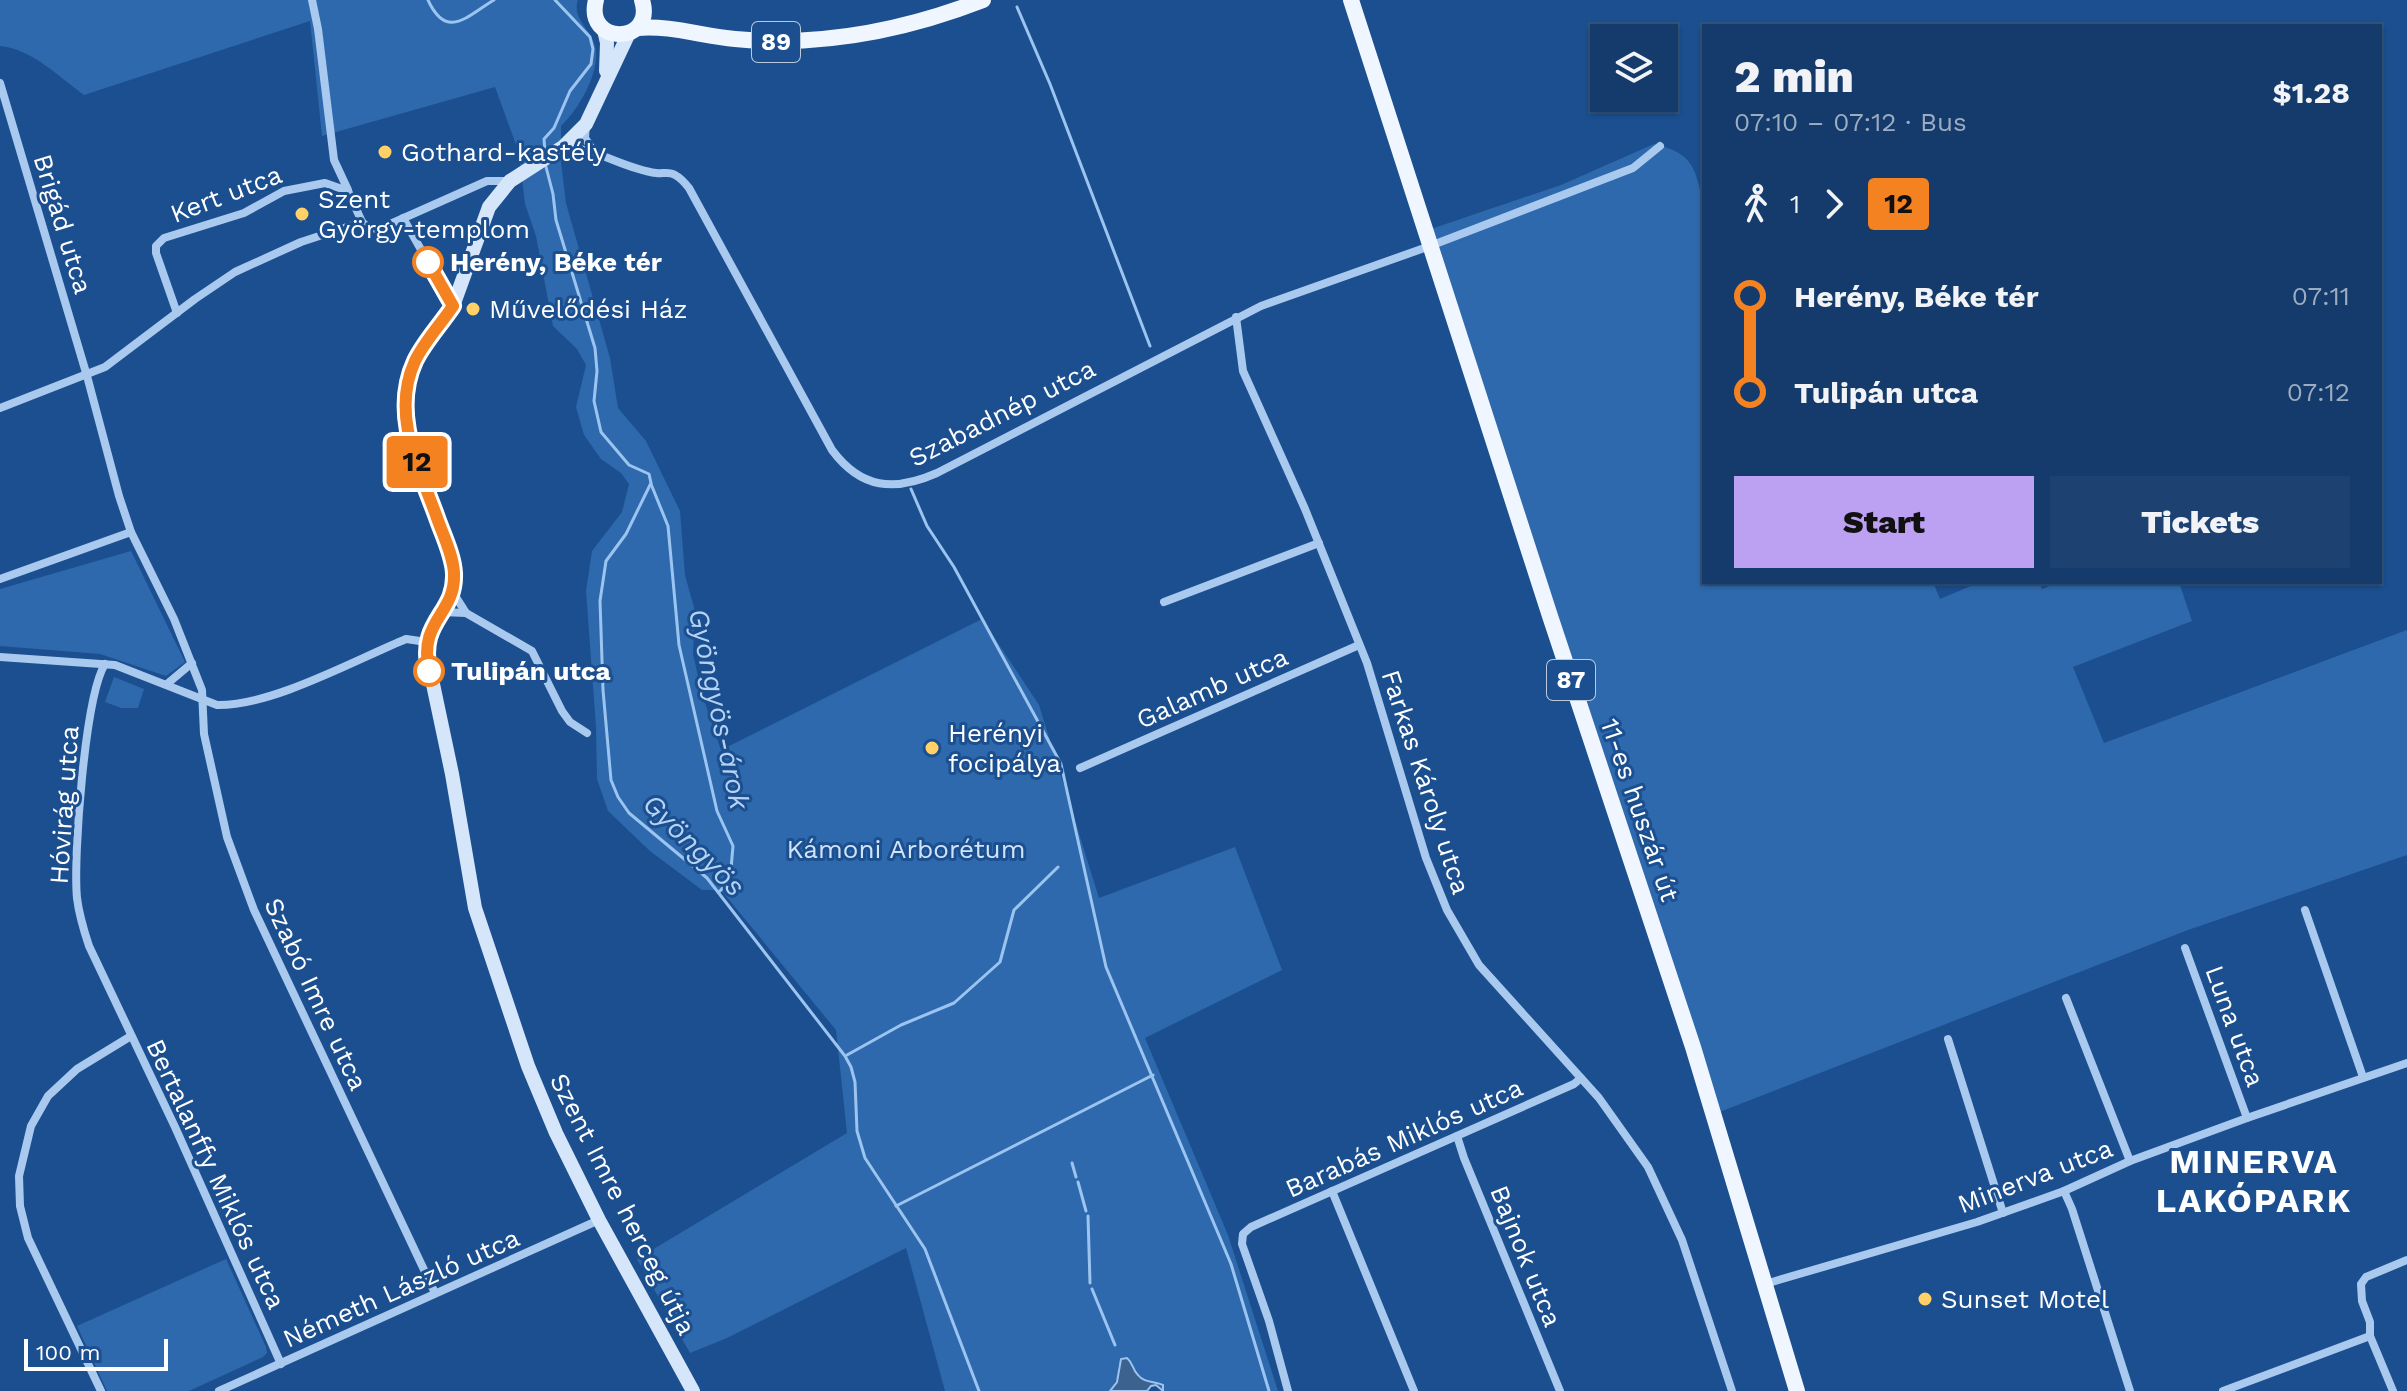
<!DOCTYPE html>
<meta charset="utf-8">
<style>
:root{--surface:#143b6b;--page:#1d4271;--text:#f1f3f6;--muted:#9dadc1;--line:#33557e;--accent:#bca0f2}
body{margin:0;font-family:"Work Sans",sans-serif;background:var(--page);color:var(--text);height:100vh;display:flex;flex-direction:column;font-size:30px;white-space:nowrap}
*{box-sizing:border-box;margin:0}
p{font-size:26px;color:var(--muted)}
.icon{flex:none;width:44px;height:44px;fill:none;stroke:currentColor;stroke-width:2;stroke-linecap:round;stroke-linejoin:round}
.map{position:relative;flex:1;overflow:hidden}
.side{position:absolute;left:1702px;top:24px;width:680px;height:560px;display:flex;flex-direction:column;background:var(--surface);border-radius:0px;box-shadow:0 2px 6px #0004,0 0 0 2px var(--line)}
.side>*{flex:none}
.badge{padding:0 16px;border-radius:6px;font-size:28px;line-height:52px}
.fabs{position:absolute;left:1590px;top:24px;display:grid;gap:16px}
.fabs a{display:grid;place-items:center;width:88px;height:88px;border-radius:0px;background:var(--surface);box-shadow:0 2px 6px #0004,0 0 0 2px var(--line);font-size:40px}
.scale{position:absolute;left:24px;bottom:20px;width:144px;box-sizing:border-box;padding-left:8px;border:4px solid #fff;border-top:0;font-size:22px;line-height:28px;white-space:nowrap;color:#fff;-webkit-text-stroke:6px #1b4f8f;paint-order:stroke}
.map>.badge{position:absolute;translate:-50% -50%;box-shadow:0 0 0 4px #fff}
.legs{display:flex;align-items:center;gap:12px;height:88px;padding:0 32px;font-size:26px}
.legs p{margin-inline-start:auto}
.summary{display:flex;align-items:center;justify-content:space-between;height:136px;padding:0 32px}
h1{font-size:44px;font-weight:800;line-height:60px}
.action{display:flex;gap:16px;margin-top:auto;padding:16px 32px}
.action a{flex:1;height:92px;border-radius:0px;background:var(--accent);color:#111;font-size:32px;font-weight:800;line-height:92px;text-align:center}
.action a+a{background:var(--page);color:var(--text)}
ul{padding:0 32px;list-style:none}
li{display:flex;align-items:center;gap:28px;height:96px;font-size:30px}
li i{display:grid;place-items:center;width:12px;height:100%;margin:0 10px;background:currentColor}
li i::after{content:'';width:20px;height:20px;margin:-10px;border:6px solid;border-radius:50%;background:var(--surface)}
li p{margin-inline-start:auto}
li:first-child i{background:linear-gradient(#0000 50%,currentColor 0)}
li:last-child i{background:linear-gradient(currentColor 50%,#0000 0)}
.map>svg:first-child{display:block}
.green{fill:#2e69ad}
.water{fill:#3c6290;stroke:#9cc4f0;stroke-width:2}
.lines{fill:none;stroke-linecap:round;stroke-linejoin:round}
.stream{stroke:#9cc4f0;stroke-width:3}
.street{stroke:#a9c9ee;stroke-width:8}
.secondary{stroke:#d6e6fa;stroke-width:14}
.primary{stroke:#f0f6ff;stroke-width:16}
.line-1-casing{stroke:#fff;stroke-width:18}
.line-1{stroke:#f58220;stroke-width:12}
.poi-dot{fill:#ffd166;stroke:#1b4f8f;stroke-width:3}
.stop-1-dot{fill:#fff;stroke:#f58220;stroke-width:4}
.labels{text-anchor:middle;dominant-baseline:central;stroke-width:6;stroke-linejoin:round;paint-order:stroke}
.shield{fill:#1b4f8f;stroke:#bbcadd;stroke-width:2}
.shield-label{font-size:24px;font-weight:bold;fill:#fff}
.poi-label{font-size:26px;fill:#fff;stroke:#1b4f8f;text-anchor:start}
.street-label{font-size:26px;fill:#fff;stroke:#1b4f8f}
.stop-label{font-size:26px;font-weight:bold;fill:#fff;stroke:#1b4f8f;text-anchor:start}
.park-label{font-size:26px;fill:#cfe3fa;stroke:#1b4f8f}
.water-label{font-size:28px;font-style:italic;fill:#b5d3f5;stroke:#1b4f8f}
.district-label{font-size:34px;font-weight:bold;letter-spacing:2px;fill:#fff;stroke:#1b4f8f}
</style>
<div class="map">
<svg width="2407" height="1391" viewBox="0 0 2407 1391">
<rect width="100%" height="100%" fill="#1b4f8f"/>
<g class="green">
<path d="M 0,0 L 578,0 C 572,17 587,26 593,40 C 605,66 579,109 561,126 L 561,162 L 566,203 L 610,358 L 618,408 L 646,441 L 680,511 L 685,575 L 695,611 L 693,654 L 702,694 L 721,750 L 982,619 L 1039,705 L 1099,898 L 1235,847 L 1282,970 L 1145,1038 L 1228,1235 L 1278,1391 L 1163,1391 L 1163,1386 C 1146,1381 1138,1379 1132,1362 L 1118,1366 L 1120,1374 L 1110,1391 L 945,1391 L 906,1248 L 727,1338 L 690,1353 L 637,1259 L 847,1133 L 836,1030 L 721,890 L 702,890 L 650,851 L 608,811 L 597,779 L 596,727 L 586,591 L 592,551 L 622,512 L 629,484 L 621,473 L 601,459 L 584,435 L 576,407 L 586,365 L 577,349 L 553,326 L 536,236 L 525,204 L 519,153 L 495,87 L 322,136 L 310,21 L 84,95 C 59,77 32,49 0,46 Z"/>
<path d="M 1654,144 C 1696,154 1695,170 1704,207 L 1704,582 L 1933,582 L 1940,599 L 1980,582 L 2039,582 L 2042,589 L 2060,582 L 2179,582 L 2192,621 L 2073,667 L 2104,743 L 2407,630 L 2407,855 L 2188,930 L 1717,1113 L 1655,911 L 1431,229 L 1561,185 Z"/>
<path d="M 131,551 L 185,662 L 166,676 L 100,654 L 0,646 L 0,589 Z"/>
<path d="M 114,677 L 144,689 L 138,708 L 121,708 L 105,702 Z"/>
<path d="M 226,1259 L 266,1347 L 267,1353 L 263,1357 L 189,1391 L 107,1391 L 77,1326 Z"/>
</g>
<path class="water" d="M 1127,1358 C 1134,1364 1132,1369 1138,1375 C 1144,1383 1155,1381 1163,1385 L 1163,1391 L 1156,1385 L 1151,1386 L 1147,1391 L 1110,1391 L 1117,1382 L 1121,1359 Z"/>
<g class="lines">
<g class="stream">
<path d="M 428,0 C 447,41 467,16 494,0"/>
<path d="M 1017,7 L 1050,84 L 1150,346"/>
<path d="M 545,152 L 544,139 L 554,128 L 570,91 L 591,64 L 593,49 L 590,37 L 555,0"/>
<path d="M 545,163 L 553,194 L 556,220 L 595,348 L 597,371 L 594,401 L 601,432 L 629,465 L 649,474 L 651,483 L 626,534 L 606,561 L 600,601 L 603,690 L 611,780 L 618,797 L 629,813 L 707,878 L 845,1056 L 851,1067 L 855,1082 L 857,1131 L 865,1158 L 925,1249 L 979,1391"/>
<path d="M 651,484 L 668,526 L 679,645 L 717,811 L 733,846 L 730,880 L 719,892"/>
<path d="M 911,489 L 927,526 L 954,567 L 1061,764 L 1106,967 L 1231,1264 L 1269,1391"/>
<path d="M 847,1055 L 901,1025 L 954,1003 L 1000,962 L 1014,910 L 1058,867"/>
<path d="M 1072,1163 L 1076,1177"/>
<path d="M 1078,1182 L 1086,1211"/>
<path d="M 896,1206 L 1153,1075"/>
<path d="M 1088,1216 L 1090,1283"/>
<path d="M 1092,1289 L 1115,1345"/>
</g>
<g class="street">
<path d="M 312,0 L 318,29 L 334,160 L 348,190"/>
<path d="M 0,83 L 87,376 L 119,496 L 131,532 L 174,619 L 202,690 L 204,734 L 227,837 L 254,910 L 435,1293"/>
<path d="M 586,124 L 585,138 L 594,152"/>
<path d="M 563,147 C 595,147 624,169 656,173 C 663,174 669,171 675,175 C 681,178 685,183 689,188 L 832,450 C 861,489 894,492 937,473 L 1261,306 L 1430,246 L 1633,168 L 1660,146"/>
<path d="M 403,218 L 452,304"/>
<path d="M 362,222 L 369,228 L 379,229 L 487,181 L 509,181"/>
<path d="M 177,313 L 156,253 L 156,246 L 164,238 L 244,213 L 284,191 L 325,183 L 348,191 L 362,222"/>
<path d="M 1236,317 L 1243,371 L 1305,509 L 1367,663 L 1426,858 L 1447,910 L 1479,965 L 1599,1098 L 1648,1167 L 1682,1240 L 1732,1391"/>
<path d="M 0,408 L 105,367 L 195,299 L 235,272 L 301,242 L 362,222"/>
<path d="M 0,579 L 131,532"/>
<path d="M 452,591 L 466,613 L 532,651 L 562,711 L 570,722 L 587,733"/>
<path d="M 1164,602 L 1319,543"/>
<path d="M 442,612 L 466,613"/>
<path d="M 0,657 L 115,665 L 217,705 C 272,706 353,661 406,639 L 427,642"/>
<path d="M 105,664 C 85,696 73,857 77,898 C 79,915 84,931 89,946 L 175,1127 L 281,1364"/>
<path d="M 167,684 L 192,663"/>
<path d="M 1080,768 L 1359,645"/>
<path d="M 2305,910 L 2363,1077"/>
<path d="M 2185,948 L 2247,1118"/>
<path d="M 2066,998 L 2130,1161"/>
<path d="M 1948,1039 L 2003,1213"/>
<path d="M 1457,1136 L 1464,1158 L 1560,1391"/>
<path d="M 1332,1191 L 1414,1391"/>
<path d="M 2064,1191 L 2072,1209 L 2130,1391"/>
<path d="M 1765,1284 L 1977,1222 L 2064,1191 L 2130,1161 L 2247,1118 L 2407,1063"/>
<path d="M 101,1391 L 28,1238 L 20,1206 L 19,1176 L 31,1126 L 48,1096 L 77,1069 L 131,1036"/>
<path d="M 219,1391 L 599,1220"/>
<path d="M 1288,1391 L 1269,1321 L 1242,1244 L 1243,1234 L 1251,1227 L 1574,1084 L 1581,1078"/>
<path d="M 2223,1391 L 2370,1336"/>
<path d="M 2393,1391 L 2370,1336 L 2370,1322 L 2362,1301 L 2361,1284 L 2366,1277 L 2407,1260"/>
</g>
<g class="secondary">
<path d="M 604,30 L 607,43 L 606,71"/>
<path d="M 629,33 L 586,124 L 563,147 L 510,181 L 489,207 L 453,306 L 416,358 L 410,374 L 406,390 L 406,428 L 454,569 L 450,597 L 429,633 L 426,651 L 452,774 L 475,908 L 528,1066 L 556,1133 L 599,1220 L 693,1391"/>
</g>
<g class="primary">
<path d="M 596,0 C 584,46 656,45 642,0"/>
<path d="M 1351,0 L 1550,616 L 1693,1047 L 1797,1391"/>
<path d="M 637,28 C 670,25 702,36 735,39 C 821,47 903,31 983,0"/>
</g>
</g>
<g class="lines">
<defs>
<path id="line-1" d="M 428,262 L 453,306 C 441,324 424,342 415,361 C 391,413 418,466 436,515 C 442,533 453,554 454,573 C 456,615 418,619 429,671"/>
</defs>
<use href="#line-1" class="line-1-casing"/>
<use href="#line-1" class="line-1"/>
</g>
<g class="poi-dot">
<circle cx="385" cy="152" r="8"/>
<circle cx="302" cy="214" r="8"/>
<circle cx="473" cy="309" r="8"/>
<circle cx="932" cy="748" r="8"/>
<circle cx="1925" cy="1299" r="8"/>
</g>
<g class="stop-1-dot">
<circle cx="428" cy="262" r="14"/>
<circle cx="429" cy="671" r="14"/>
</g>
<g class="labels">
<g class="shield">
<rect x="752" y="22" width="48" height="40" rx="6"/>
<rect x="1547" y="660" width="48" height="40" rx="6"/>
</g>
<g class="shield-label">
<text x="776" y="42">89</text>
<text x="1571" y="680">87</text>
</g>
<g class="poi-label">
<text x="401" y="152">Gothard-kastély</text>
<text x="318" y="199">Szent<tspan x="318" dy="30">György-templom</tspan></text>
<text x="489" y="309">Művelődési Ház</text>
<text x="948" y="733">Herényi<tspan x="948" dy="30">focipálya</tspan></text>
<text x="1941" y="1299">Sunset Motel</text>
</g>
<g class="street-label">
<text transform="translate(226 194) rotate(-21)">Kert utca</text>
<text transform="translate(63 224) rotate(73)">Brigád utca</text>
<text transform="translate(1002 413) rotate(-27)">Szabadnép utca</text>
<text transform="translate(1212 688) rotate(-24)">Galamb utca</text>
<text transform="translate(1426 782) rotate(72)">Farkas Károly utca</text>
<text transform="translate(64 805) rotate(-86)">Hóvirág utca</text>
<text transform="translate(1640 810) rotate(71)">11-es huszár út</text>
<text transform="translate(316 994) rotate(65)">Szabó Imre utca</text>
<text transform="translate(2235 1026) rotate(70)">Luna utca</text>
<text transform="translate(1404 1138) rotate(-24)">Barabás Miklós utca</text>
<text transform="translate(216 1174) rotate(65)">Bertalanffy Miklós utca</text>
<text transform="translate(2035 1176) rotate(-21)">Minerva utca</text>
<text transform="translate(623 1204) rotate(63)">Szent Imre herceg útja</text>
<text transform="translate(1526 1256) rotate(68)">Bajnok utca</text>
<text transform="translate(401 1288) rotate(-24)">Németh László utca</text>
</g>
<g class="stop-label">
<text x="450" y="262">Herény, Béke tér</text>
<text x="451" y="671">Tulipán utca</text>
</g>
<g class="park-label">
<text x="906" y="849">Kámoni Arborétum</text>
</g>
<g class="water-label">
<text transform="translate(719 709) rotate(78)">Gyöngyös-árok</text>
<text transform="translate(694 845) rotate(45)">Gyöngyös</text>
</g>
<g class="district-label">
<text x="2254" y="1161">MINERVA<tspan x="2254" dy="39">LAKÓPARK</tspan></text>
</g>
</g>
</svg>
<div class="fabs">
<a><svg class="icon" aria-label="layers" viewBox="0 0 24 24"><path d="M12 4l9 5-9 5-9-5zM3 14l9 5 9-5"/></svg></a>
</div>
<div class="scale">100 m</div>
<b class="badge" style="left:417px;top:462px;background:#f58220;color:#111">12</b>
<section class="side">
<div class="summary"><div><h1>2 min</h1><p>07:10 – 07:12 · Bus</p></div><b>$1.28</b></div>
<div class="legs"><svg class="icon" aria-label="walk" viewBox="0 0 24 24"><circle cx="13" cy="4" r="2"/><path d="M13 8l-2 6 4 7M11 14l-3 7M7 12l3-4h3l4 4"/></svg>1<svg class="icon" aria-label="forward" viewBox="0 0 24 24"><path d="M9 5l7 7-7 7"/></svg><b class="badge" style="background:#f58220;color:#111">12</b></div>
<ul>
<li><i style="color:#f58220"></i><b>Herény, Béke tér</b><p>07:11</p></li>
<li><i style="color:#f58220"></i><b>Tulipán utca</b><p>07:12</p></li>
</ul>
<div class="action"><a>Start</a><a>Tickets</a></div>
</section>
</div>
